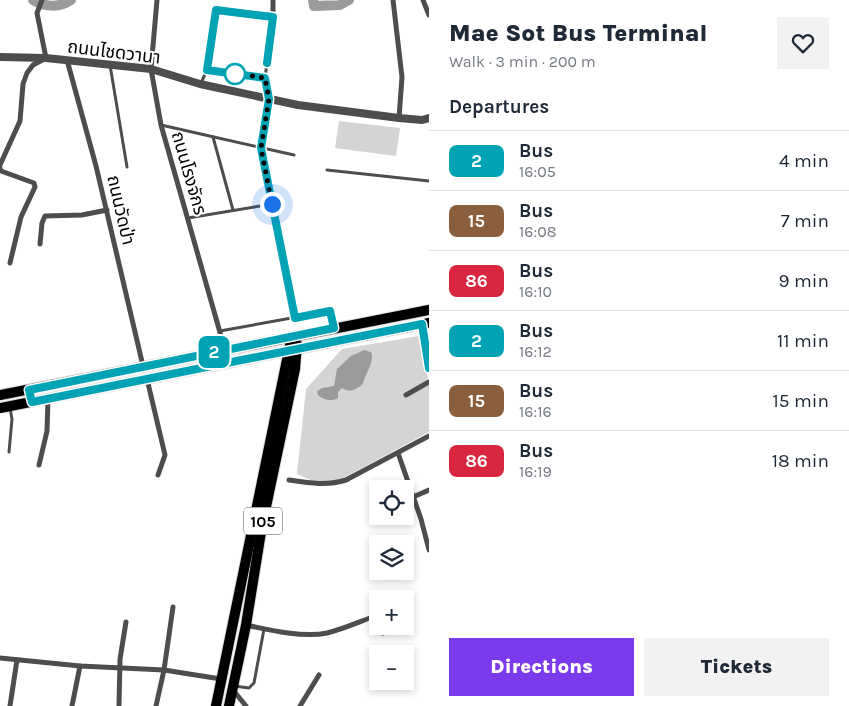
<!DOCTYPE html>
<meta charset="utf-8">
<style>
:root{--surface:#fff;--page:#f2f2f3;--text:#1f2937;--muted:#747a83;--line:#e0e1e3;--accent:#7c3aed}
body{margin:0;font-family:Karla,"Noto Sans Thai",sans-serif;background:var(--page);color:var(--text);height:100vh;display:flex;flex-direction:column;font-size:19px;white-space:nowrap}
*{box-sizing:border-box;margin:0}
p{font-size:16px;color:var(--muted)}
.icon{flex:none;width:28px;height:28px;fill:none;stroke:currentColor;stroke-width:2;stroke-linecap:round;stroke-linejoin:round}
.map{position:relative;flex:1;overflow:hidden}
.panel{display:flex;flex-direction:column;background:var(--surface);width:420px}
.panel>*{flex:none}
.badge{padding:0 10px;border-radius:8px;font-size:18px;line-height:32px}
.buttons{position:absolute;left:369px;top:480px;display:grid;gap:10px}
.buttons a{display:grid;place-items:center;width:45px;height:45px;border-radius:0px;background:var(--surface);box-shadow:0 2px 8px #0003;font-size:25px}
.you{position:absolute;width:25px;height:25px;margin:-12px;border:4px solid #fff;border-radius:50%;background:#1a73e8;box-shadow:0 0 0 8px #1a73e833}
.map>.badge{position:absolute;translate:-50% -50%;box-shadow:0 0 0 2px #fff}
h2{padding:0 20px;font-size:19px;line-height:45px}
.round{display:grid;place-items:center;flex:none;width:52px;height:52px;border-radius:0px;background:var(--page)}
.head{display:flex;align-items:center;justify-content:space-between;height:85px;padding:0 20px}
h1{font-size:24px;font-weight:800;line-height:38px}
.cta{display:flex;gap:10px;margin-top:auto;padding:10px 20px}
.cta a{flex:1;height:58px;border-radius:0px;background:var(--accent);color:#fff;font-size:20px;font-weight:800;line-height:58px;text-align:center}
.cta a+a{background:var(--page);color:var(--text)}
ul{padding:0;list-style:none}
li{display:flex;align-items:center;gap:15px;height:60px;padding:0 20px;border-top:1px solid var(--line)}
li div{flex:1}
li b{display:block;font-size:19px}
li em{font-style:normal}
li .badge{min-width:55px;font-weight:700;text-align:center}
main{display:flex;flex:1;min-height:0}
.map>svg:first-child{display:block}
.green{fill:#d4d4d4}
.water{fill:#9b9b9b}
.lines{fill:none;stroke-linecap:round;stroke-linejoin:round}
.river{stroke:#9b9b9b;stroke-width:10}
.primary-casing{stroke:#dbdbdb;stroke-width:12}
.service{stroke:#4d4d4d;stroke-width:3}
.minor{stroke:#4d4d4d;stroke-width:5}
.tertiary{stroke:#4d4d4d;stroke-width:8}
.primary{stroke:#000;stroke-width:10}
.line-casing{stroke:#fff;stroke-width:11}
.line{stroke:#00a3b4;stroke-width:8}
.walk{stroke:#000;stroke-width:5;stroke-dasharray:0 9}
.stop-dot{fill:#fff;stroke:#00a3b4;stroke-width:2.5}
.labels{text-anchor:middle;dominant-baseline:central;stroke-width:4;stroke-linejoin:round;paint-order:stroke}
.shield{fill:#fff;stroke:#4c4c4c;stroke-width:1}
.shield-label{font-size:16px;font-weight:bold;fill:#000}
.street-label{font-size:18px;fill:#000;stroke:#fff}
</style>
<main>
<div class="map">
<svg width="429" height="706" viewBox="0 0 429 706">
<rect width="100%" height="100%" fill="#fff"/>
<g class="green">
<path d="M 339,121 L 400,128 L 396,156 L 335,148 Z"/>
<path d="M 419,336 L 429,384 L 429,432 L 336,482 L 313,481 L 297,474 L 306,389 L 342,349 Z"/>
</g>
<path class="water" d="M 364,350 L 371,352 C 375,363 365,373 363,384 C 355,390 351,393 342,388 L 338,392 L 338,398 C 332,402 323,400 318,395 L 317,391 L 322,388 L 334,386 L 337,369 L 351,356 Z"/>
<g class="lines">
<g class="river">
<path d="M 33,0 C 44,7 60,8 71,0"/>
<path d="M 313,0 L 314,6 L 340,5 L 349,0"/>
</g>
<defs>
<g id="primary">
<path d="M 0,395 L 429,310"/>
<path d="M 0,408 L 429,323"/>
<path d="M 216,706 L 290,345"/>
<path d="M 229,706 L 246,625 L 262,526 L 295,369 L 297,344"/>
</g>
</defs>
<use href="#primary" class="primary-casing"/>
<g class="service">
<path d="M 110,65 L 127,167"/>
<path d="M 207,70 L 265,78"/>
<path d="M 201,83 L 207,70 L 216,10 L 273,17 L 265,78 L 269,99 L 261,148 L 295,318"/>
<path d="M 161,125 L 294,155"/>
<path d="M 213,137 L 233,210"/>
<path d="M 327,170 L 429,181"/>
<path d="M 188,218 L 272,204"/>
<path d="M 220,331 L 330,311 L 334,328"/>
<path d="M 9,452 L 12,419 L 10,408"/>
<path d="M 234,686 L 249,688 L 254,683 L 264,629"/>
</g>
<g class="minor">
<path d="M 157,0 L 151,69 L 161,125 L 225,350"/>
<path d="M 273,0 L 273,17"/>
<path d="M 393,0 L 402,77 L 399,118"/>
<path d="M 423,0 L 429,15"/>
<path d="M 67,60 L 96,166 L 143,366"/>
<path d="M 0,165 L 20,121 L 23,84 L 27,73 L 33,65 L 46,58 L 37,13 L 42,0"/>
<path d="M 0,168 L 1,171 L 34,183 L 35,187 L 21,217 L 10,263"/>
<path d="M 40,244 L 42,223 L 45,216 L 82,215 L 107,210"/>
<path d="M 422,324 L 429,368"/>
<path d="M 147,379 L 165,455 L 158,475"/>
<path d="M 406,395 L 429,382"/>
<path d="M 398,453 L 421,519 L 429,550"/>
<path d="M 39,465 L 47,431 L 48,399"/>
<path d="M 289,480 C 309,483 327,486 346,480 L 429,436"/>
<path d="M 413,497 L 429,490"/>
<path d="M 371,617 L 378,626"/>
<path d="M 246,625 C 269,630 304,638 327,633 C 344,629 361,621 378,615"/>
<path d="M 378,626 L 383,633"/>
<path d="M 0,658 L 80,666 L 164,670 L 221,679"/>
<path d="M 233,690 L 246,706"/>
<path d="M 10,706 L 17,660"/>
<path d="M 72,706 L 80,666"/>
<path d="M 119,706 L 120,659 L 126,622"/>
<path d="M 156,706 L 164,670 L 173,607"/>
<path d="M 300,706 L 319,675"/>
</g>
<path class="tertiary" d="M 0,57 L 46,58 L 151,69 L 200,84 L 298,105 L 399,118 L 422,120 L 429,118"/>
<use href="#primary" class="primary"/>
</g>
<g class="lines">
<defs>
<path id="line" d="M 267,63 L 273,17 L 216,10 L 207,70 L 265,78 L 269,99 L 261,148 L 295,318 L 330,311 L 334,328 L 29,390 L 32,402 L 422,324 L 429,368"/>
</defs>
<use href="#line" class="line-casing"/>
<use href="#line" class="line"/>
<path class="walk" d="M 235,74 L 226,72 L 265,78 L 269,99 L 261,148 L 272,204"/>
</g>
<circle class="stop-dot" cx="235" cy="74" r="10"/>
<g class="labels">
<rect class="shield" x="244" y="507.5" width="38" height="27" rx="4"/>
<g class="shield-label">
<text x="263" y="521">105</text>
</g>
<g class="street-label">
<text transform="translate(114 52) rotate(7)">ถนนไชดวานา</text>
<text transform="translate(189 173) rotate(74)">ถนนโรงจักร</text>
<text transform="translate(121 210) rotate(77)">ถนนวัดป่า</text>
</g>
</g>
</svg>
<div class="buttons">
<a><svg class="icon" aria-label="locate" viewBox="0 0 24 24"><circle cx="12" cy="12" r="6"/><path d="M12 2v4M12 18v4M2 12h4M18 12h4"/></svg></a>
<a><svg class="icon" aria-label="layers" viewBox="0 0 24 24"><path d="M12 4l9 5-9 5-9-5zM3 14l9 5 9-5"/></svg></a>
<a>+</a>
<a>−</a>
</div>
<div class="you" style="left:272px;top:204px"></div>
<b class="badge" style="left:214px;top:352px;background:#00a3b4;color:#fff">2</b>
</div>
<section class="panel">
<div class="head"><div><h1>Mae Sot Bus Terminal</h1><p>Walk · 3 min · 200 m</p></div><a class="round"><svg class="icon" aria-label="heart" viewBox="0 0 24 24"><path d="M12 20l-8-8c-3-5 5-10 8-4 3-6 11-1 8 4z"/></svg></a></div>
<h2>Departures</h2>
<ul>
<li><span class="badge" style="background:#00a3b4;color:#fff">2</span><div><b>Bus</b><p>16:05</p></div><em>4 min</em></li>
<li><span class="badge" style="background:#8b5e3c;color:#fff">15</span><div><b>Bus</b><p>16:08</p></div><em>7 min</em></li>
<li><span class="badge" style="background:#d7263d;color:#fff">86</span><div><b>Bus</b><p>16:10</p></div><em>9 min</em></li>
<li><span class="badge" style="background:#00a3b4;color:#fff">2</span><div><b>Bus</b><p>16:12</p></div><em>11 min</em></li>
<li><span class="badge" style="background:#8b5e3c;color:#fff">15</span><div><b>Bus</b><p>16:16</p></div><em>15 min</em></li>
<li><span class="badge" style="background:#d7263d;color:#fff">86</span><div><b>Bus</b><p>16:19</p></div><em>18 min</em></li>
</ul>
<div class="cta"><a>Directions</a><a>Tickets</a></div>
</section>
</main>
